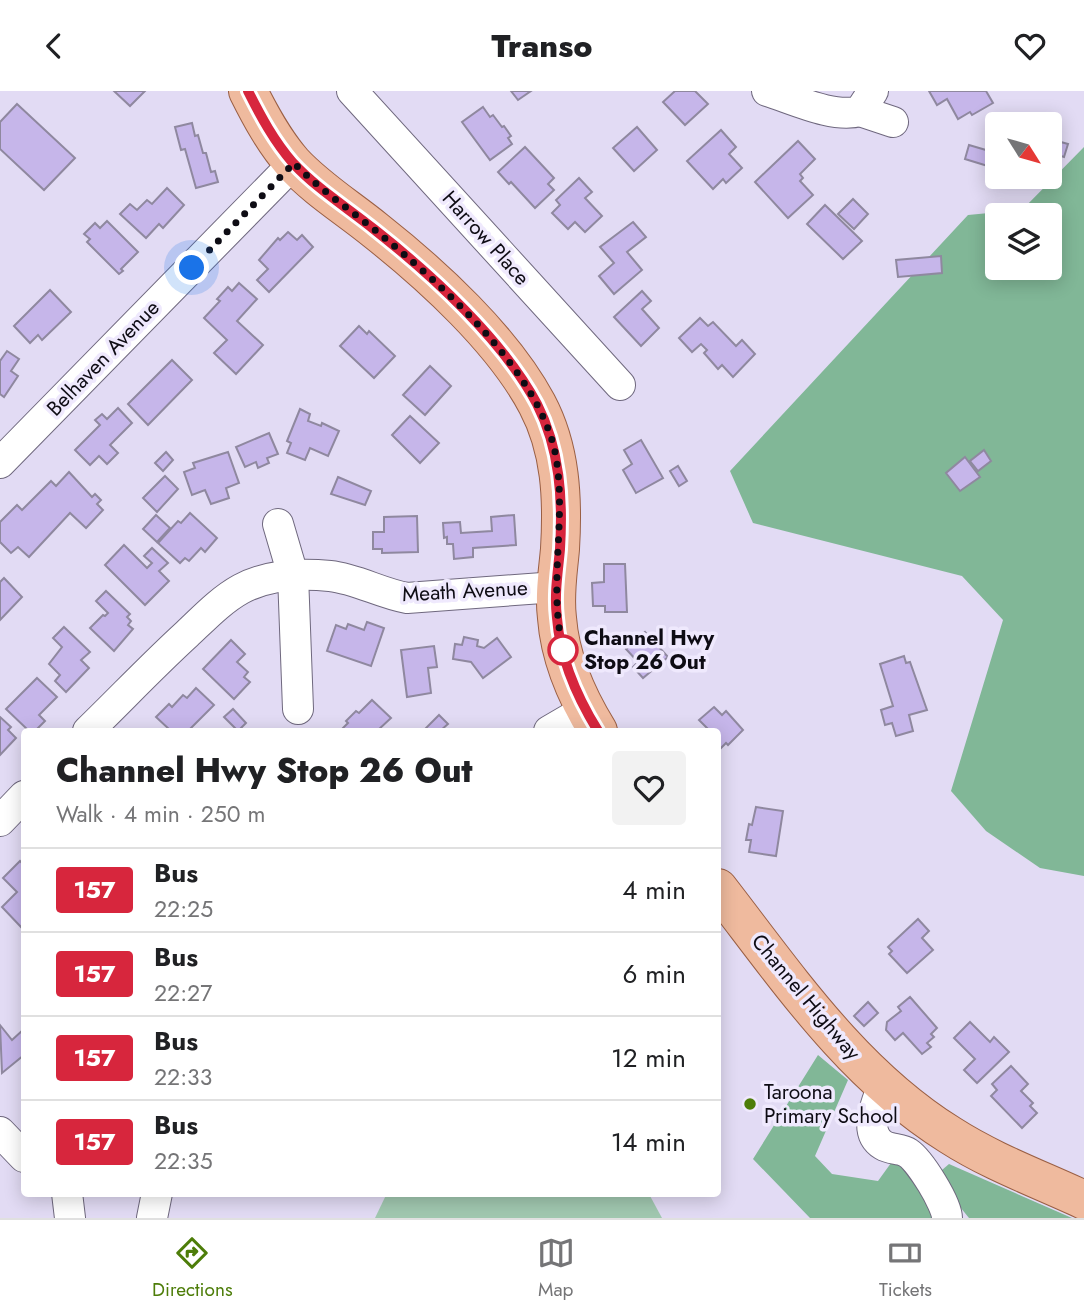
<!DOCTYPE html>
<meta charset="utf-8">
<style>
:root{--surface:#fff;--page:#f2f2f2;--text:#202124;--muted:#757577;--line:#e0e0e0;--accent:#4d7d09}
body{margin:0;font-family:Jost,sans-serif;background:var(--page);color:var(--text);height:100vh;display:flex;flex-direction:column;font-size:26px;white-space:nowrap}
*{box-sizing:border-box;margin:0}
p{font-size:23px;color:var(--muted)}
.icon{flex:none;width:38px;height:38px;fill:none;stroke:currentColor;stroke-width:2;stroke-linecap:round;stroke-linejoin:round}
.map{position:relative;flex:1;overflow:hidden}
.panel{position:absolute;left:21px;top:637px;width:700px;height:469px;display:flex;flex-direction:column;background:var(--surface);border-radius:7px;box-shadow:0 4px 18px #0003}
.panel>*{flex:none}
.badge{padding:0 14px;border-radius:5px;font-size:24px;line-height:46px}
.needle{width:46px;rotate:127deg}
.controls{position:absolute;left:985px;top:21px;display:grid;gap:14px}
.controls a{display:grid;place-items:center;width:77px;height:77px;border-radius:7px;background:var(--surface);box-shadow:0 4px 18px #0003;font-size:35px}
.you{position:absolute;width:35px;height:35px;margin:-18px;border:5px solid #fff;border-radius:50%;background:#1a73e8;box-shadow:0 0 0 10px #1a73e833}
.map>.badge{position:absolute;translate:-50% -50%;box-shadow:0 0 0 4px #fff}
.round{display:grid;place-items:center;flex:none;width:74px;height:74px;border-radius:7px;background:var(--page)}
.headline{display:flex;align-items:center;justify-content:space-between;height:119px;padding:0 35px}
h1{font-size:33px;font-weight:800;line-height:52px}
ul{padding:0;list-style:none}
li{display:flex;align-items:center;gap:21px;height:84px;padding:0 35px;border-top:2px solid var(--line)}
li div{flex:1}
li b{display:block;font-size:26px}
li em{font-style:normal}
li .badge{min-width:77px;font-weight:700;text-align:center}
header{display:flex;justify-content:space-between;align-items:center;height:91px;padding:0 35px;background:var(--surface);font-size:32px;font-weight:800}
.tab-bar{display:flex;justify-content:space-around;align-items:center;height:98px;border-top:2px solid var(--line);background:var(--surface);font-size:19px;color:var(--muted)}
.tab-bar a{display:grid;justify-items:center;gap:4px}
.tab-bar .on{color:var(--accent)}
.map>svg:first-child{display:block}
.green{fill:#a1c8b0}
.forest{fill:#81b797;fill-rule:evenodd}
.building{fill:#c6b6ea;stroke:#8f889f;stroke-width:2}
.lines{fill:none;stroke-linecap:round;stroke-linejoin:round}
.minor-casing{stroke:#6f687e;stroke-width:32}
.major-casing{stroke:#9a5f44;stroke-width:40}
.minor{stroke:#fff;stroke-width:30}
.major{stroke:#efba9e;stroke-width:38}
.line-casing{stroke:#fff;stroke-width:16}
.line{stroke:#d7263d;stroke-width:10}
.walk{stroke:#0e0c14;stroke-width:7;stroke-dasharray:0 12.6}
.stop-dot{fill:#fff;stroke:#d7263d;stroke-width:3.5}
.poi-dot{fill:#4d7d09;stroke:#efe9fd;stroke-width:2.5}
.labels{text-anchor:middle;dominant-baseline:central;stroke-width:7;stroke-linejoin:round;paint-order:stroke}
.street-label{font-size:21px;fill:#0e0c14;stroke:#efe9fd}
.stop-label{font-size:21px;font-weight:bold;fill:#0e0c14;stroke:#efe9fd;text-anchor:start}
.poi-label{font-size:21px;fill:#0e0c14;stroke:#efe9fd;text-anchor:start}
</style>
<header><svg class="icon" aria-label="back" viewBox="0 0 24 24"><path d="M15 5l-7 7 7 7"/></svg>Transo<svg class="icon" aria-label="heart" viewBox="0 0 24 24"><path d="M12 20l-8-8c-3-5 5-10 8-4 3-6 11-1 8 4z"/></svg></header>
<div class="map">
<svg width="1084" height="1127" viewBox="0 0 1084 1127">
<rect width="100%" height="100%" fill="#e2dbf4"/>
<path class="green" d="M 387,1102 L 649,1103 L 662,1127 L 375,1127 Z"/>
<g class="forest">
<path d="M 1084,56 L 1084,785 L 1040,777 L 986,740 L 951,700 L 1003,529 L 962,485 L 753,432 L 730,380 L 968,124 L 1022,119 ZM 998,124 L 1050,124 L 1050,177 L 998,177 Z"/>
<path d="M 818,964 L 848,989 L 815,1065 L 832,1083 L 878,1090 L 891,1072 L 903,1072 L 932,1113 L 932,1127 L 810,1127 L 753,1068 Z"/>
<path d="M 949,1073 L 1072,1127 L 969,1127 L 935,1085 Z"/>
</g>
<g class="building">
<path d="M 114,0 L 145,0 L 130,15 Z"/>
<path d="M 511,0 L 531,0 L 518,9 Z"/>
<path d="M 675,0 L 695,0 L 708,13 L 685,34 L 663,11 Z"/>
<path d="M 929,0 L 986,0 L 993,12 L 972,24 L 970,21 L 958,28 L 947,8 L 937,14 Z"/>
<path d="M 17,13 L 75,67 L 44,99 L 0,58 L 0,31 Z"/>
<path d="M 483,16 L 490,26 L 493,24 L 502,36 L 504,35 L 511,45 L 508,47 L 512,53 L 490,69 L 462,31 Z"/>
<path d="M 192,32 L 195,45 L 198,44 L 203,62 L 206,62 L 211,81 L 215,80 L 218,91 L 196,97 L 185,58 L 181,59 L 175,36 Z"/>
<path d="M 637,36 L 657,59 L 634,80 L 613,57 Z"/>
<path d="M 721,39 L 736,56 L 729,63 L 742,77 L 726,92 L 723,88 L 713,98 L 687,70 Z"/>
<path d="M 1050,48 L 1068,53 L 1064,66 L 1058,64 L 1057,68 L 1050,68 Z"/>
<path d="M 798,50 L 815,68 L 800,83 L 803,87 L 800,90 L 813,104 L 788,127 L 755,91 Z"/>
<path d="M 969,54 L 996,62 L 991,76 L 965,68 Z"/>
<path d="M 525,56 L 554,87 L 548,93 L 554,99 L 535,117 L 511,91 L 509,93 L 498,81 Z"/>
<path d="M 579,87 L 592,101 L 585,107 L 602,125 L 585,141 L 575,131 L 568,138 L 552,122 L 560,114 L 556,109 Z"/>
<path d="M 167,97 L 184,114 L 163,137 L 159,133 L 146,147 L 120,123 L 130,113 L 137,119 L 147,109 L 152,113 Z"/>
<path d="M 853,108 L 868,123 L 854,138 L 838,123 Z"/>
<path d="M 825,114 L 862,150 L 843,168 L 807,133 Z"/>
<path d="M 107,130 L 138,161 L 121,178 L 123,180 L 119,183 L 87,151 L 90,148 L 84,143 L 95,132 L 100,137 Z"/>
<path d="M 633,131 L 646,146 L 627,161 L 642,179 L 614,203 L 599,185 L 614,172 L 600,156 Z"/>
<path d="M 288,141 L 297,149 L 302,144 L 313,156 L 269,201 L 257,189 L 268,178 L 259,169 L 278,147 L 280,149 Z"/>
<path d="M 941,165 L 942,182 L 898,186 L 896,169 Z"/>
<path d="M 239,192 L 257,208 L 237,230 L 263,254 L 236,283 L 214,262 L 227,249 L 204,227 L 220,210 L 217,208 L 228,196 L 232,200 Z"/>
<path d="M 50,199 L 71,221 L 42,249 L 38,244 L 30,252 L 14,235 Z"/>
<path d="M 642,200 L 651,210 L 642,218 L 659,237 L 641,255 L 614,226 Z"/>
<path d="M 700,227 L 708,235 L 713,231 L 736,255 L 742,249 L 755,263 L 733,286 L 722,274 L 718,278 L 704,262 L 707,259 L 701,253 L 692,261 L 679,247 Z"/>
<path d="M 359,235 L 367,243 L 369,240 L 395,265 L 374,287 L 340,255 Z"/>
<path d="M 7,260 L 19,268 L 11,280 L 18,285 L 4,306 L 0,303 L 0,270 Z"/>
<path d="M 172,269 L 192,289 L 148,334 L 128,313 Z"/>
<path d="M 430,275 L 451,295 L 425,324 L 403,304 Z"/>
<path d="M 118,317 L 132,332 L 110,354 L 118,362 L 107,373 L 99,365 L 90,374 L 75,359 L 100,334 L 95,329 L 102,323 L 107,328 Z"/>
<path d="M 300,318 L 310,323 L 308,330 L 321,335 L 322,332 L 339,340 L 328,365 L 310,357 L 305,369 L 287,362 L 291,352 L 287,350 Z"/>
<path d="M 410,325 L 439,352 L 420,372 L 392,344 Z"/>
<path d="M 269,342 L 278,363 L 267,367 L 269,372 L 258,377 L 256,371 L 245,376 L 236,356 Z"/>
<path d="M 641,349 L 663,387 L 636,402 L 623,379 L 632,373 L 624,359 Z"/>
<path d="M 984,359 L 991,370 L 978,380 L 970,370 Z"/>
<path d="M 166,361 L 173,369 L 163,380 L 155,372 Z"/>
<path d="M 228,361 L 239,392 L 226,397 L 229,407 L 211,413 L 205,399 L 192,404 L 184,381 L 195,377 L 193,372 Z"/>
<path d="M 965,366 L 980,386 L 960,400 L 946,382 Z"/>
<path d="M 678,375 L 687,390 L 679,395 L 670,380 Z"/>
<path d="M 69,381 L 92,406 L 95,403 L 101,409 L 97,413 L 103,419 L 86,437 L 70,422 L 29,466 L 18,456 L 11,462 L 0,451 L 0,431 L 17,414 L 22,419 L 51,390 L 56,395 Z"/>
<path d="M 165,385 L 178,398 L 157,421 L 143,407 Z"/>
<path d="M 338,386 L 371,400 L 365,414 L 331,403 Z"/>
<path d="M 190,422 L 217,447 L 205,461 L 201,457 L 189,470 L 185,467 L 180,472 L 158,452 L 178,430 L 181,432 Z"/>
<path d="M 156,424 L 170,437 L 157,451 L 143,438 Z"/>
<path d="M 514,424 L 516,454 L 473,457 L 473,466 L 454,468 L 453,453 L 447,453 L 447,446 L 444,447 L 443,432 L 460,431 L 461,442 L 492,440 L 491,426 Z"/>
<path d="M 417,425 L 418,461 L 382,462 L 382,458 L 373,458 L 373,441 L 384,441 L 384,426 Z"/>
<path d="M 124,454 L 147,477 L 152,472 L 144,465 L 152,457 L 168,472 L 159,480 L 169,490 L 145,514 L 105,474 Z"/>
<path d="M 604,473 L 625,473 L 627,521 L 605,521 L 605,515 L 593,515 L 592,492 L 604,491 Z"/>
<path d="M 4,487 L 22,506 L 0,529 L 0,491 Z"/>
<path d="M 106,500 L 130,523 L 127,526 L 131,530 L 128,534 L 133,538 L 114,560 L 90,537 L 103,524 L 105,525 L 108,522 L 96,510 Z"/>
<path d="M 367,531 L 384,537 L 371,575 L 327,560 L 336,534 L 346,538 L 348,533 L 364,539 Z"/>
<path d="M 64,536 L 90,561 L 81,569 L 89,577 L 66,601 L 55,590 L 60,584 L 49,573 L 62,556 L 53,547 Z"/>
<path d="M 645,541 L 668,566 L 643,587 L 633,576 L 638,571 L 626,558 Z"/>
<path d="M 464,546 L 478,549 L 477,555 L 484,557 L 497,547 L 511,566 L 483,587 L 471,571 L 453,568 L 455,553 L 462,554 Z"/>
<path d="M 231,549 L 245,563 L 237,571 L 248,581 L 244,586 L 250,591 L 234,608 L 203,578 Z"/>
<path d="M 434,555 L 437,576 L 428,577 L 431,602 L 407,606 L 401,559 Z"/>
<path d="M 904,565 L 906,572 L 910,571 L 927,619 L 909,624 L 913,640 L 896,645 L 892,632 L 885,634 L 881,619 L 893,615 L 880,573 Z"/>
<path d="M 37,587 L 57,606 L 39,624 L 45,630 L 35,640 L 29,640 L 6,618 Z"/>
<path d="M 196,597 L 214,614 L 188,640 L 171,640 L 156,626 L 169,613 L 172,616 L 183,604 L 187,607 Z"/>
<path d="M 372,609 L 391,627 L 377,640 L 344,640 L 342,638 L 348,632 L 346,630 L 356,620 L 359,622 Z"/>
<path d="M 714,616 L 722,624 L 726,620 L 743,639 L 728,654 L 726,652 L 718,660 L 718,640 L 710,640 L 699,629 Z"/>
<path d="M 233,618 L 246,632 L 238,640 L 224,626 Z"/>
<path d="M 439,624 L 448,633 L 440,640 L 428,640 L 425,638 Z"/>
<path d="M 0,626 L 11,636 L 8,639 L 16,647 L 0,664 Z"/>
<path d="M 756,716 L 783,720 L 776,765 L 749,761 L 751,749 L 746,749 L 749,733 L 752,734 Z"/>
<path d="M 20,770 L 24,774 L 24,833 L 21,836 L 2,816 L 17,801 L 3,787 Z"/>
<path d="M 918,828 L 929,840 L 922,847 L 933,859 L 907,882 L 889,863 L 892,860 L 888,856 Z"/>
<path d="M 910,906 L 937,937 L 931,943 L 934,946 L 927,952 L 931,956 L 922,963 L 903,942 L 895,949 L 886,939 L 887,931 L 901,920 L 898,916 Z"/>
<path d="M 868,911 L 878,922 L 864,935 L 854,925 Z"/>
<path d="M 970,931 L 990,951 L 994,946 L 1009,961 L 977,992 L 964,979 L 975,968 L 954,947 Z"/>
<path d="M 0,934 L 12,949 L 24,938 L 24,964 L 2,982 Z"/>
<path d="M 1011,975 L 1028,993 L 1021,1000 L 1033,1012 L 1030,1015 L 1037,1022 L 1022,1037 L 991,1005 L 997,999 L 992,993 Z"/>
</g>
<g class="lines">
<defs>
<g id="minor">
<path d="M 352,0 L 620,294"/>
<path d="M 767,0 C 793,8 834,28 860,20 L 873,0"/>
<path d="M 860,20 L 893,31"/>
<path d="M 0,372 L 294,72"/>
<path d="M 278,433 L 293,484 L 298,618"/>
<path d="M 88,640 C 121,608 153,574 187,543 C 204,527 221,509 241,498 C 267,484 301,482 330,485 C 357,488 380,502 407,507 L 556,496"/>
<path d="M 549,640 L 585,619"/>
<path d="M 0,730 L 24,705"/>
<path d="M 883,994 C 877,1011 862,1041 883,1054 C 891,1059 901,1057 908,1062 C 920,1070 947,1113 947,1127"/>
<path d="M 0,1041 L 24,1066"/>
<path d="M 67,1102 L 70,1127"/>
<path d="M 152,1127 L 157,1102"/>
</g>
<g id="major">
<path d="M 248,0 C 261,26 274,50 293,72 C 317,98 348,117 375,139 C 432,184 503,249 537,313 C 561,358 563,408 560,458 C 558,481 554,503 557,527 C 560,567 577,606 598,640"/>
<path d="M 718,797 C 787,886 852,983 950,1044 C 992,1071 1039,1088 1084,1109"/>
</g>
</defs>
<use href="#minor" class="minor-casing"/>
<use href="#major" class="major-casing"/>
<use href="#minor" class="minor"/>
<use href="#major" class="major"/>
</g>
<g class="lines">
<defs>
<path id="line" d="M 248,0 C 261,26 274,50 293,72 C 317,98 348,117 375,139 C 432,184 503,249 537,313 C 560,358 563,408 560,458 C 558,481 554,503 557,527 C 560,567 577,606 598,640"/>
</defs>
<use href="#line" class="line-casing"/>
<use href="#line" class="line"/>
<path class="walk" d="M 192,177 L 294,72 C 319,98 348,117 376,140 C 440,192 541,281 556,366 C 567,431 547,497 564,562 L 563,559"/>
</g>
<circle class="stop-dot" cx="563" cy="559" r="14"/>
<circle class="poi-dot" cx="750" cy="1013" r="7"/>
<g class="labels">
<g class="street-label">
<text transform="translate(486 147) rotate(48)">Harrow Place</text>
<text transform="translate(103 267) rotate(-46)">Belhaven Avenue</text>
<text transform="translate(465 500) rotate(-3)">Meath Avenue</text>
<text transform="translate(806 906) rotate(50)">Channel Highway</text>
</g>
<g class="stop-label">
<text x="584" y="547">Channel Hwy<tspan x="584" dy="24">Stop 26 Out</tspan></text>
</g>
<g class="poi-label">
<text x="764" y="1001">Taroona<tspan x="764" dy="24">Primary School</tspan></text>
</g>
</g>
</svg>
<div class="controls">
<a><svg class="needle" viewBox="-14 -14 28 28"><path d="M0-13l5 13h-10z" fill="#e53935"/><path d="M0 13l5-13h-10z" fill="#757577"/></svg></a>
<a><svg class="icon" aria-label="layers" viewBox="0 0 24 24"><path d="M12 4l9 5-9 5-9-5zM3 14l9 5 9-5"/></svg></a>
</div>
<div class="you" style="left:192px;top:177px"></div>
<section class="panel">
<div class="headline"><div><h1>Channel Hwy Stop 26 Out</h1><p>Walk · 4 min · 250 m</p></div><a class="round"><svg class="icon" aria-label="heart" viewBox="0 0 24 24"><path d="M12 20l-8-8c-3-5 5-10 8-4 3-6 11-1 8 4z"/></svg></a></div>
<ul>
<li><span class="badge" style="background:#d7263d;color:#fff">157</span><div><b>Bus</b><p>22:25</p></div><em>4 min</em></li>
<li><span class="badge" style="background:#d7263d;color:#fff">157</span><div><b>Bus</b><p>22:27</p></div><em>6 min</em></li>
<li><span class="badge" style="background:#d7263d;color:#fff">157</span><div><b>Bus</b><p>22:33</p></div><em>12 min</em></li>
<li><span class="badge" style="background:#d7263d;color:#fff">157</span><div><b>Bus</b><p>22:35</p></div><em>14 min</em></li>
</ul>
</section>
</div>
<nav class="tab-bar">
<a class="on"><svg class="icon" aria-label="directions" viewBox="0 0 24 24"><path d="M12 3l9 9-9 9-9-9zM9 14v-3h6M13 9l2 2-2 2"/></svg>Directions</a>
<a><svg class="icon" aria-label="map" viewBox="0 0 24 24"><path d="M3 6l6-2 6 2 6-2v14l-6 2-6-2-6 2zM9 4v14M15 6v14"/></svg>Map</a>
<a><svg class="icon" aria-label="tickets" viewBox="0 0 24 24"><path d="M3 7h18v10H3zM15 7v10"/></svg>Tickets</a>
</nav>
